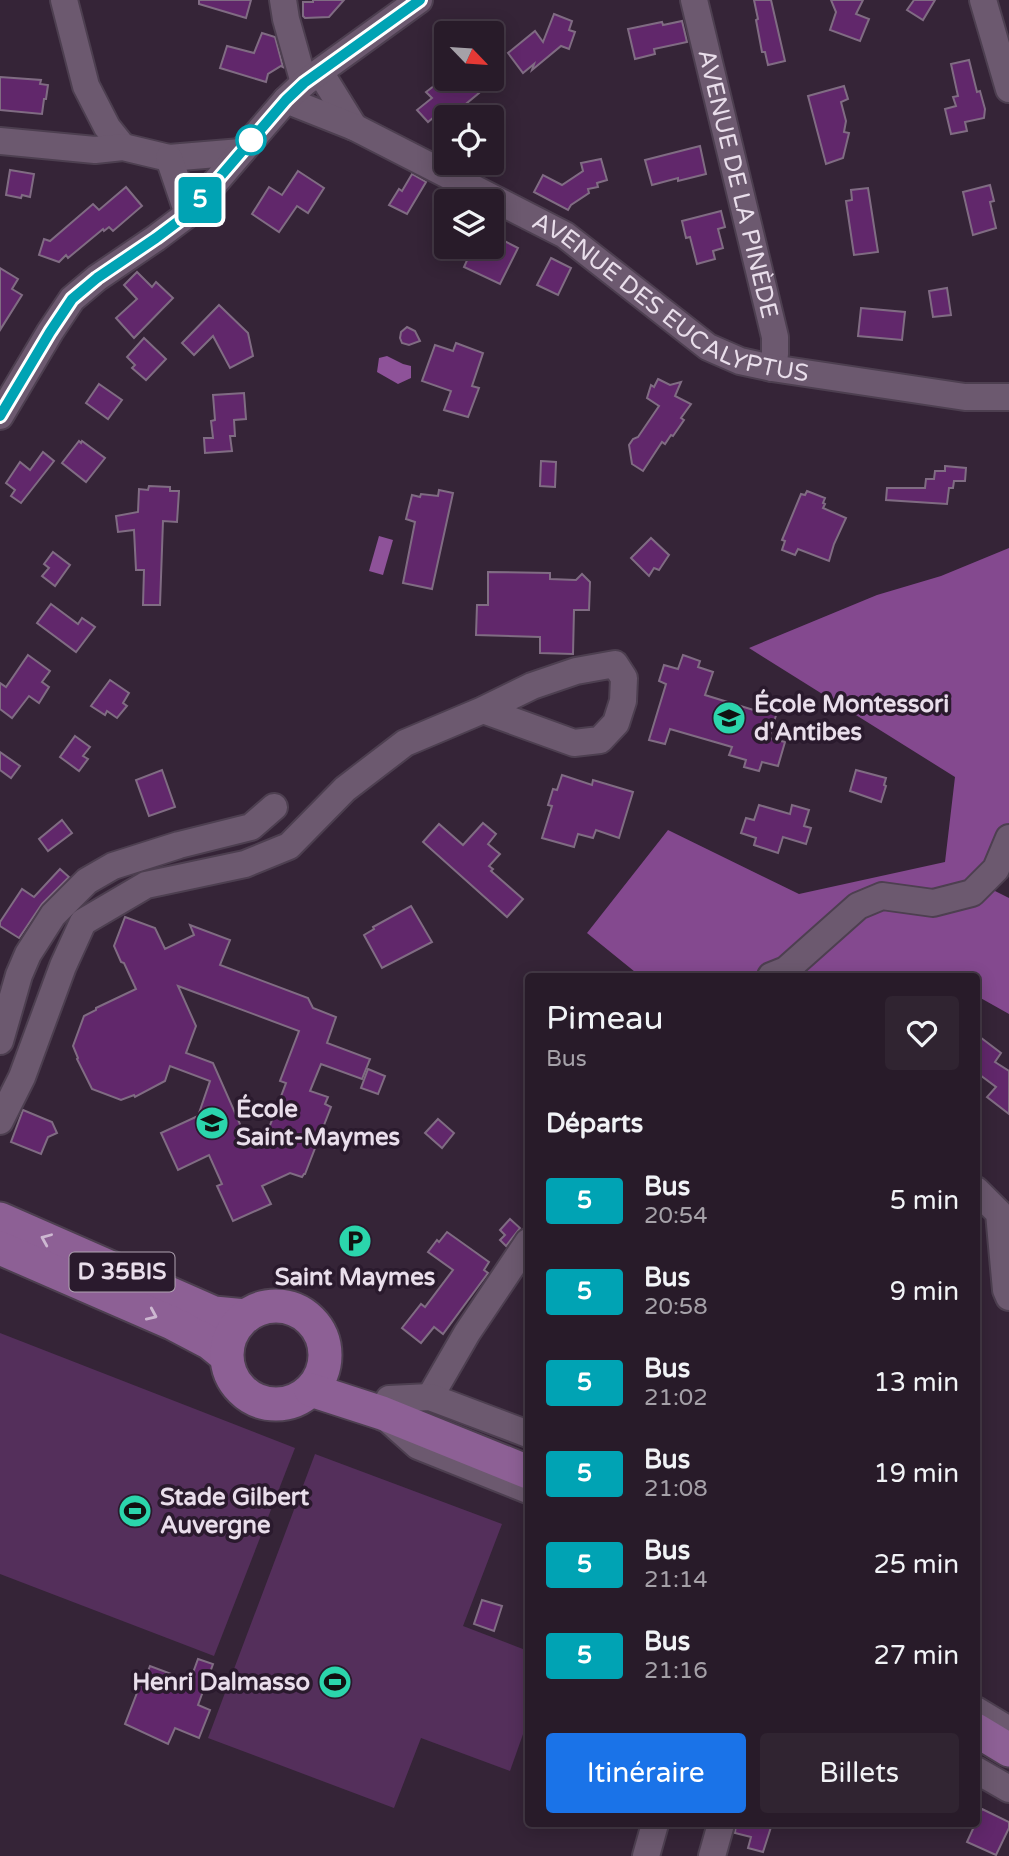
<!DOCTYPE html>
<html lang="fr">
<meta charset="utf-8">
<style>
:root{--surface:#281b29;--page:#302431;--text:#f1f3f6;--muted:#a5a1a8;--line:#443946;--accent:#1a73e8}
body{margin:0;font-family:"Varela Round",sans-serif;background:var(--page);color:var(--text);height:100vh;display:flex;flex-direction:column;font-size:26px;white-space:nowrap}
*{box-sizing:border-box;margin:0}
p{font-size:23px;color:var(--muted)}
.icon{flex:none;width:38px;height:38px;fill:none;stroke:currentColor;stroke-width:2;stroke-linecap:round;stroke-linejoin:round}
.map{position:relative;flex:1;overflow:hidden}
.panel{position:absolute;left:525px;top:973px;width:455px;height:854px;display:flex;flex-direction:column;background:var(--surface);border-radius:7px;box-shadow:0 4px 18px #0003,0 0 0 2px var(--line)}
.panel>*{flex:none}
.badge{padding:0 14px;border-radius:5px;font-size:24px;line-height:46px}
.needle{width:46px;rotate:115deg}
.tools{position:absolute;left:434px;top:21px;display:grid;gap:14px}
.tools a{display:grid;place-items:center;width:70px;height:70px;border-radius:7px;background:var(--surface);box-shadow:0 4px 18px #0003,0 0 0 2px var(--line);font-size:35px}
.map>.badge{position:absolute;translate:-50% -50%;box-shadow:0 0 0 4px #fff}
h2{padding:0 21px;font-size:26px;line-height:63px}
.round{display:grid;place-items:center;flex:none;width:74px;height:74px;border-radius:7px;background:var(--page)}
.headline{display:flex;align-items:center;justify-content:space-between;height:119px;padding:0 21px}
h1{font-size:33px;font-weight:600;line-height:52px}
.cta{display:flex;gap:14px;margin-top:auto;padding:14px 21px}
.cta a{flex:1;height:80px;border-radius:7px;background:var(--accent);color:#fff;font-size:28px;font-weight:600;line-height:80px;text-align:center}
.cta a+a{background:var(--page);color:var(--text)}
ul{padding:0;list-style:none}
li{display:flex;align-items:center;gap:21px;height:91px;padding:0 21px}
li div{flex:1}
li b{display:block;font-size:26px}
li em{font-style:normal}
li .badge{min-width:77px;font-weight:700;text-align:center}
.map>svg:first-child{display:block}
.green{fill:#542f5b}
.forest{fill:#84498f}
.water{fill:#8e5299}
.building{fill:#61276b;stroke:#806c83;stroke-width:2;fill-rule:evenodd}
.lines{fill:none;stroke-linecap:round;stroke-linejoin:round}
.minor-casing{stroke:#4d3f50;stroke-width:30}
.major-casing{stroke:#4d3f50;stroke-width:37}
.minor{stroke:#6c596f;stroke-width:26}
.major{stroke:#8d6095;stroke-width:33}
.oneway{stroke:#cdb8d1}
.line-casing{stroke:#fff;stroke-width:16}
.line{stroke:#00a3b4;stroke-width:10}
.stop-dot{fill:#fff;stroke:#00a3b4;stroke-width:3.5}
.labels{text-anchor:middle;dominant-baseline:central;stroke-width:7;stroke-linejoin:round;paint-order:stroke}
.shield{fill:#2a1a2d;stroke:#b0a3b2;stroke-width:2}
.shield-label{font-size:23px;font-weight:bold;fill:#e9deeb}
.street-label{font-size:24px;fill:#e9deeb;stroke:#2a1a2d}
.poi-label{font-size:24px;font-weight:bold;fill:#e9deeb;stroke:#2a1a2d;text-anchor:start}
</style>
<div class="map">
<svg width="1009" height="1856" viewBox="0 0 1009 1856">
<rect width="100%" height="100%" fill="#352437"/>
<g class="green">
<path d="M 0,1333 L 295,1448 L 214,1656 L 0,1574 Z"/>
<path d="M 315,1454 L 502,1524 L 463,1626 L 528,1651 L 528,1720 L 510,1771 L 421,1738 L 394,1808 L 208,1738 Z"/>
</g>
<path class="forest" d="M 1009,548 L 1009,854 L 993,890 L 1009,898 L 1009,1014 L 977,996 L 976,976 L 640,976 L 587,933 L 668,830 L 799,894 L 945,862 L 955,777 L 749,648 L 877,595 L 941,576 Z"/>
<g class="water">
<path d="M 387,356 L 403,364 L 411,366 L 411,378 L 398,384 L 377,372 L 379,358 Z"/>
<path d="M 379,536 L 393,540 L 383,575 L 369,571 Z"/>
</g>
<g class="building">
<path d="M 199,0 L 251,0 L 246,18 L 199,4 Z"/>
<path d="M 313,0 L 344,0 L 329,17 L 305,18 L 303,16 L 303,2 L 313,2 Z"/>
<path d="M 754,0 L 771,0 L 785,61 L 768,65 L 765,52 L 762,52 L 756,20 L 758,19 Z"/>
<path d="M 831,0 L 863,0 L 856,14 L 869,19 L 860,41 L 830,30 L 836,12 Z"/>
<path d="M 914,0 L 935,0 L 923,20 L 907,10 Z"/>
<path d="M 554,14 L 572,21 L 569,30 L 575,32 L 569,49 L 561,46 L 532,70 L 534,64 L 523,73 L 508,53 L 535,31 L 543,42 Z"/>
<path d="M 682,21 L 687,42 L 654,49 L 655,54 L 635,59 L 628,29 L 662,22 L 663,25 Z"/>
<path d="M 262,33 L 275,37 L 283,67 L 281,66 L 268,74 L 266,82 L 220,68 L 227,46 L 254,53 Z"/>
<path d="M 969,60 L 977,92 L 980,91 L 985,109 L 984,118 L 965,122 L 967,131 L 951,134 L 945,109 L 956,106 L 953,97 L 958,96 L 951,64 Z"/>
<path d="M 0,77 L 41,80 L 40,84 L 48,85 L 46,99 L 44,99 L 42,114 L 0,110 Z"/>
<path d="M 443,79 L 468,79 L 479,93 L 450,117 L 447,117 L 441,111 L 428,122 L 417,110 L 432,98 L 426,92 Z"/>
<path d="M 844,86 L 848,99 L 841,102 L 846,121 L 844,132 L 849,133 L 843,158 L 826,164 L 808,96 Z"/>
<path d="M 700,146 L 706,174 L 678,181 L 678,178 L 652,185 L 645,160 Z"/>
<path d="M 601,159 L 607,180 L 597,183 L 598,187 L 588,189 L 589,193 L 571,205 L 568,210 L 534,192 L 543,175 L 562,185 L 583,171 L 581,163 Z"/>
<path d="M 10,170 L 34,174 L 30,197 L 22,195 L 21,198 L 6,195 Z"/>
<path d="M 298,171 L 324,188 L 308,213 L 297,206 L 279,232 L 252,214 L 269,187 L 282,195 Z"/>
<path d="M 412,174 L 426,182 L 407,214 L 389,205 L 399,189 L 402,191 Z"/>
<path d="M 990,185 L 994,201 L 990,202 L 996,228 L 973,235 L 963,192 Z"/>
<path d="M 126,187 L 142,206 L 113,231 L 109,227 L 104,231 L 103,229 L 68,258 L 66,255 L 59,262 L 39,255 L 44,239 L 50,241 L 93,204 L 99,210 Z"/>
<path d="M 868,188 L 878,252 L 854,255 L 846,201 L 852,200 L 851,190 Z"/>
<path d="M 721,211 L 725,227 L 718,229 L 723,248 L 713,251 L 715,259 L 697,264 L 690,237 L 686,238 L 682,221 Z"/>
<path d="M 493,235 L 518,248 L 500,284 L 464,267 L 473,247 L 492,247 Z"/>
<path d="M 551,258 L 571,268 L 558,295 L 537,285 Z"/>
<path d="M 0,268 L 18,279 L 12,289 L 22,295 L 0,330 Z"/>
<path d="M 137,272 L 152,287 L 156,282 L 173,298 L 134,338 L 116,318 L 137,299 L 124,285 Z"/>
<path d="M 947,288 L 951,315 L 933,317 L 929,291 Z"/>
<path d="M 219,305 L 248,333 L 253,356 L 230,368 L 213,336 L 194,355 L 182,343 Z"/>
<path d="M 861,308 L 905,312 L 902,340 L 858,336 Z"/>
<path d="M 407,327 L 415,331 L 420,341 L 409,345 L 402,343 L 400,338 L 401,332 Z"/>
<path d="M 144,338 L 166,359 L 146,380 L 132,368 L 135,365 L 127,357 Z"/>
<path d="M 456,343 L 483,353 L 472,386 L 479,388 L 468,417 L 444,410 L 451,391 L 422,381 L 435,345 L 453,351 Z"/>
<path d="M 658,379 L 670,385 L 681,382 L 675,396 L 691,404 L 681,418 L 684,420 L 673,436 L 671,435 L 665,444 L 662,442 L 643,471 L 632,464 L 629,445 L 633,439 L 638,437 L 659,406 L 647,398 L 651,385 L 654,387 Z"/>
<path d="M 99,384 L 122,400 L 108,419 L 86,403 Z"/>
<path d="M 244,393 L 246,419 L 234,420 L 235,436 L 230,436 L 232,451 L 205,453 L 204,438 L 213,438 L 211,421 L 215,420 L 213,395 Z"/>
<path d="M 79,441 L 81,443 L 82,441 L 105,458 L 86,482 L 62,463 Z"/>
<path d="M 43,452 L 54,461 L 21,503 L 11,496 L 15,490 L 6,483 L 20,462 L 30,470 Z"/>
<path d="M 541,461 L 556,462 L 555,487 L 540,486 Z"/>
<path d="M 945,466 L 966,468 L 965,481 L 954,481 L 953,488 L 949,488 L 947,504 L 886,500 L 887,488 L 925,488 L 926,479 L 934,479 L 935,471 L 945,471 Z"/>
<path d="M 149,486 L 170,487 L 170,491 L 179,491 L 177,522 L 163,521 L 160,605 L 143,605 L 144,570 L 136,570 L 134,530 L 118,532 L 116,516 L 138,512 L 139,489 L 148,490 Z"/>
<path d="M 439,490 L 453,493 L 432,589 L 403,583 L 415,522 L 406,519 L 412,495 L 420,497 L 421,494 L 438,496 Z"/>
<path d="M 807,491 L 825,498 L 823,503 L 825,504 L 823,508 L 846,518 L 834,544 L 829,561 L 798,549 L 795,555 L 782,550 L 785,541 L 782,540 L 801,494 L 805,495 Z"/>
<path d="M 651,538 L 669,555 L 659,570 L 654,568 L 649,576 L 631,558 Z"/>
<path d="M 53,552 L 70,565 L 55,586 L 42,576 L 49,568 L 44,564 Z"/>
<path d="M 488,572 L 550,573 L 550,579 L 576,580 L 582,574 L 590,582 L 589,610 L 574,610 L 573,654 L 540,653 L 540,637 L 476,635 L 477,605 L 488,605 Z"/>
<path d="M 51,604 L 78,624 L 82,618 L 95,627 L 76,652 L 37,623 Z"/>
<path d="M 28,655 L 50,671 L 42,682 L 49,687 L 39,703 L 29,696 L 12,718 L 0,709 L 0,683 L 6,687 Z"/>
<path d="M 683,655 L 700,661 L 698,667 L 713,672 L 705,695 L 760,712 L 763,704 L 778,709 L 769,738 L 785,742 L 778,766 L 762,762 L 759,771 L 744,767 L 746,760 L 729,755 L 732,747 L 670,729 L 665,744 L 649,740 L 666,684 L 659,681 L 664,665 L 678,669 Z"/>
<path d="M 110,680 L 129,693 L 123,703 L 127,706 L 117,718 L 107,711 L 105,715 L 91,706 Z"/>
<path d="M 75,736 L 90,747 L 83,756 L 88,759 L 79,771 L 60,757 Z"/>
<path d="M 0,752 L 20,766 L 11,778 L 0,770 Z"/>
<path d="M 162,770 L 175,807 L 149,816 L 136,780 Z"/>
<path d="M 856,770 L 886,778 L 884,785 L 886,786 L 881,802 L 850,791 Z"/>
<path d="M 562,775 L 592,785 L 593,780 L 633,792 L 619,838 L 596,830 L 593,838 L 578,834 L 574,847 L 542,838 L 552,806 L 548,805 L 553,789 L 557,790 Z"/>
<path d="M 759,805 L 790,814 L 792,805 L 809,810 L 804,826 L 811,828 L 806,844 L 783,837 L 778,853 L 754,845 L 756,838 L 741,833 L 746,818 L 754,820 Z"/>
<path d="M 62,820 L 72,833 L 48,851 L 39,839 Z"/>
<path d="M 483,823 L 496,834 L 488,844 L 500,854 L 489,866 L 493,869 L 491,871 L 523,899 L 507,917 L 423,842 L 439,824 L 463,845 Z"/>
<path d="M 60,869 L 69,877 L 42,904 L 19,938 L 0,926 L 0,922 L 22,889 L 34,897 Z"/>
<path d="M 411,906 L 432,942 L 382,968 L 364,935 L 374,929 L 373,927 Z"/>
<path d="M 125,917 L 155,928 L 165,949 L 194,935 L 190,925 L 230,940 L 220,965 L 308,998 L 313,1008 L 336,1017 L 327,1043 L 370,1059 L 362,1079 L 321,1064 L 310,1091 L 328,1097 L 325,1104 L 331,1107 L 305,1174 L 304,1174 L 302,1177 L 290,1173 L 262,1186 L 271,1204 L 233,1221 L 217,1186 L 222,1184 L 209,1155 L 178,1170 L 161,1133 L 198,1116 L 210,1081 L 170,1066 L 165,1081 L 135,1097 L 134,1095 L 121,1100 L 92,1089 L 77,1059 L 78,1058 L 73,1046 L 84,1016 L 96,1010 L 96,1008 L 136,989 L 124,963 L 121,962 L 114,946 ZM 178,986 L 299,1031 L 280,1081 L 286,1083 L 264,1141 L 238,1133 L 240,1124 L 213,1063 L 186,1053 L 196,1026 Z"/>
<path d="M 976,1034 L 1001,1053 L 995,1062 L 1009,1071 L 1009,1114 L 987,1097 L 996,1087 L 976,1072 Z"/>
<path d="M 368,1069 L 385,1076 L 378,1094 L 361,1088 Z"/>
<path d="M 23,1110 L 52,1122 L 57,1133 L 48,1137 L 41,1154 L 11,1142 Z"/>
<path d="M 438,1119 L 454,1133 L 442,1148 L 425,1133 Z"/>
<path d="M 510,1219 L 520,1228 L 506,1246 L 500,1240 L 505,1235 L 500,1230 Z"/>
<path d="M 447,1232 L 489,1262 L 484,1270 L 488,1273 L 443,1334 L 434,1327 L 421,1343 L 402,1328 L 421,1304 L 425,1307 L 453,1270 L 428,1252 L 437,1240 L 439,1242 Z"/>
<path d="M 482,1600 L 502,1606 L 494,1631 L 474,1624 Z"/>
<path d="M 198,1659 L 213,1664 L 198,1705 L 210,1710 L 199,1738 L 175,1728 L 168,1744 L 125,1724 L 142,1680 L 144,1681 L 150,1666 L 190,1681 Z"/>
<path d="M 982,1809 L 1009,1822 L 1009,1828 L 996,1855 L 967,1842 Z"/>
<path d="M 736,1824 L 772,1824 L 763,1852 L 748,1848 L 751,1837 L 735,1833 Z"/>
</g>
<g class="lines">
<defs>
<g id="minor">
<path d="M 64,0 L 86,86 L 107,127 L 123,147"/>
<path d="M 283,0 L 286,19 L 304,83"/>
<path id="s1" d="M 694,0 L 775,337 L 775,354 L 772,368"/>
<path d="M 983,0 L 1009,89"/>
<path d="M 320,72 L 354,127"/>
<path id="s2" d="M 286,100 L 354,127 L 565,235 L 708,347 L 740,361 L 772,368 L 965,397 L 1009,397"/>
<path d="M 0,141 L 95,150 L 123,147 L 169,158 L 241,152"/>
<path d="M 169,158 L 188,214"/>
<path d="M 0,416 L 50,332 L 72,299 L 97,278 L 156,238 L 188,214 L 286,100 L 304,83 L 419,0"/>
<path d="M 771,976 L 786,970 L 858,906 L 882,896 L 933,903 L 972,893 L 996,869 L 1009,838"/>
<path d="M 0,1041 L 19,975 L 28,954 L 53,915 L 87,881 L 113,866 L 179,845 L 251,827 L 274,807"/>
<path d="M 0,1121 L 22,1077 L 63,966 L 83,922 L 146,885 L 245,864 L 289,846 L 345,789 L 405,743 L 483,710 L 574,743 L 600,740 L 616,723 L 623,701 L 624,678 L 615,664 L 576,671 L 532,686 L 483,710"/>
<path d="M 976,1190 L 999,1213 L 1006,1290 L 1009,1297"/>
<path d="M 430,1397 L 467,1333 L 528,1242"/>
<path d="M 389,1399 L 430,1397 L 528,1434"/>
<path d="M 391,1422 L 418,1446 L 528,1490"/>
<path d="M 976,1710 L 1009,1730"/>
<path d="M 976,1770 L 1009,1789"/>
<path d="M 646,1856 L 655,1824"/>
<path d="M 712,1856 L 721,1824"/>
</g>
<g id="major">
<path d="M 0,1219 L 214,1313 L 246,1316"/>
<path d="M 0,1248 L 172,1323 L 210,1343 L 226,1356"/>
<circle cx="276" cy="1355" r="49"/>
<path d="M 311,1390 L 382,1413 L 528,1472"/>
<path d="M 976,1730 L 1009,1750"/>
</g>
</defs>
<use href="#minor" class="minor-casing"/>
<use href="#major" class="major-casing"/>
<use href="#minor" class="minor"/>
<use href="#major" class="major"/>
</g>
<defs><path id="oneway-chevron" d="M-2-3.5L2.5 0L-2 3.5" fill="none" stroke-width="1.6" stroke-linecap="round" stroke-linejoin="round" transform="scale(1.75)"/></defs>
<g class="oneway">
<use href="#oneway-chevron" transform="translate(46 1239) rotate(-157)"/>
<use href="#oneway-chevron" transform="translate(152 1315) rotate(24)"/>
</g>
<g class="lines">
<defs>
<path id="line" d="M 0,416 L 50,332 L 72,299 L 97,278 L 156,238 L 188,214 L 286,100 L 304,83 L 420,0"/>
</defs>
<use href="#line" class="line-casing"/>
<use href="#line" class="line"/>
</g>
<defs>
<symbol id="school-disc" viewBox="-11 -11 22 22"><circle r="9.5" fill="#2bd5ac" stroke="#2a1a2d"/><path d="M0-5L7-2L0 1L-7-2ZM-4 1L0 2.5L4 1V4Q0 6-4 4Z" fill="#111"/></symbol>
<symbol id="parking-disc" viewBox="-11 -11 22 22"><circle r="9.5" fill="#2bd5ac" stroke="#2a1a2d"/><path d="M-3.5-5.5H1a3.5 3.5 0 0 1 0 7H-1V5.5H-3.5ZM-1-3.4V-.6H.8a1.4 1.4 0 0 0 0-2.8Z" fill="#111"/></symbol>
<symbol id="stadium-disc" viewBox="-11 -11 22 22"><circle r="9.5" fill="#2bd5ac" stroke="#2a1a2d"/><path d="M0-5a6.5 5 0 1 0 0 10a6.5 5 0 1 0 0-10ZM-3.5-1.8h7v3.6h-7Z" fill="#111"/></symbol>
</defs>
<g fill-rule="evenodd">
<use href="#school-disc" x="710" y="699" width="38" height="38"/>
<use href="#school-disc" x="193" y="1104" width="38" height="38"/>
<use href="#parking-disc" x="336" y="1222" width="38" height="38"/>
<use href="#stadium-disc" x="116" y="1492" width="38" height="38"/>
<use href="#stadium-disc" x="316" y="1663" width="38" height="38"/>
</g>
<circle class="stop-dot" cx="251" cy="140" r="14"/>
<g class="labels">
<rect class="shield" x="69.5" y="1252.5" width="105" height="39" rx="5"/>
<g class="shield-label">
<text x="122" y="1272">D 35BIS</text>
</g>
<g class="street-label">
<text stroke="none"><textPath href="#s1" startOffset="189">AVENUE DE LA PINÈDE</textPath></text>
<text stroke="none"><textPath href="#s2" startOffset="436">AVENUE DES EUCALYPTUS</textPath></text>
</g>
<g class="poi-label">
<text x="754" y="704">École Montessori<tspan x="754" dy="28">d'Antibes</tspan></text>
<text x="236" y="1109">École<tspan x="236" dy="28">Saint-Maymes</tspan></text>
<text x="355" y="1277" text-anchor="middle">Saint Maymes</text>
<text x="160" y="1497">Stade Gilbert<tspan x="160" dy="28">Auvergne</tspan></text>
<text x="310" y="1682" text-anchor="end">Henri Dalmasso</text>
</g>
</g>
</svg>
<div class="tools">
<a><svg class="needle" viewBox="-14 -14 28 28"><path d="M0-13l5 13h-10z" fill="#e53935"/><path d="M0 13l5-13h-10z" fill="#a5a1a8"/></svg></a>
<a><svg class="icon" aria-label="locate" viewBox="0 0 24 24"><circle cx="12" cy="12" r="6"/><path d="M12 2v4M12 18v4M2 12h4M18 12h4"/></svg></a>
<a><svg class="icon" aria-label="layers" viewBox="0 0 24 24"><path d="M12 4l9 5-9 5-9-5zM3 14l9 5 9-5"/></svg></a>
</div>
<b class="badge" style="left:200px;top:200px;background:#00a3b4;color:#fff">5</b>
<section class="panel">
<div class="headline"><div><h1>Pimeau</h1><p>Bus</p></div><a class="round"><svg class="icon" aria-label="heart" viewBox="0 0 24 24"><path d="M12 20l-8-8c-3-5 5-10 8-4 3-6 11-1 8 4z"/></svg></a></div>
<h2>Départs</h2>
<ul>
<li><span class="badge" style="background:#00a3b4;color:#fff">5</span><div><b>Bus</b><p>20:54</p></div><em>5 min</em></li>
<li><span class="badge" style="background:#00a3b4;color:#fff">5</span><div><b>Bus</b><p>20:58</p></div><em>9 min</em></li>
<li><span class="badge" style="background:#00a3b4;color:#fff">5</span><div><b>Bus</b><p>21:02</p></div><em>13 min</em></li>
<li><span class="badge" style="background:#00a3b4;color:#fff">5</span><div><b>Bus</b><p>21:08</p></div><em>19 min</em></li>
<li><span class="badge" style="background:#00a3b4;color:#fff">5</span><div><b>Bus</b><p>21:14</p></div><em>25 min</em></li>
<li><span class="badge" style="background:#00a3b4;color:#fff">5</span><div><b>Bus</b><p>21:16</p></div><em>27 min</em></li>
</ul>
<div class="cta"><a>Itinéraire</a><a>Billets</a></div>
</section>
</div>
